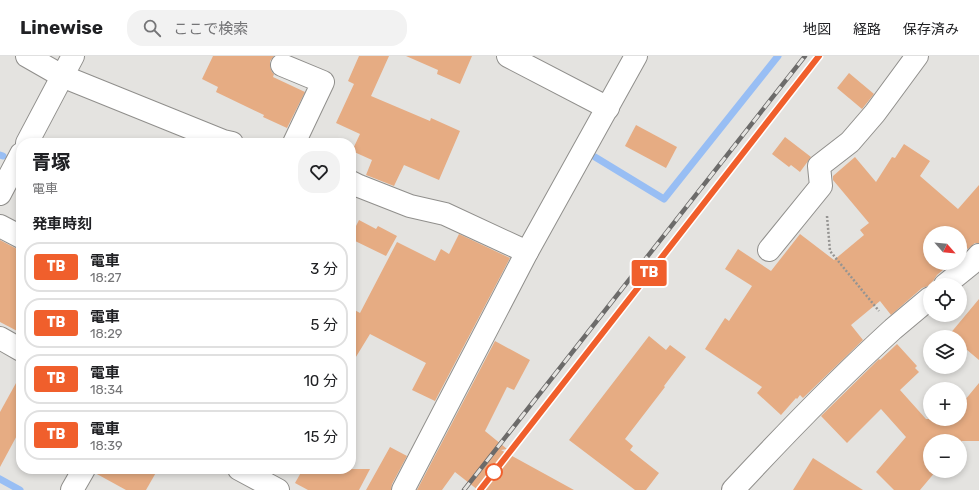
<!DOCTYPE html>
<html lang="ja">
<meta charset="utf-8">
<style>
:root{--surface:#fff;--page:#f2f2f2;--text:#202124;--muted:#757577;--line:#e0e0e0}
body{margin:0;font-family:Rubik,"Noto Sans JP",sans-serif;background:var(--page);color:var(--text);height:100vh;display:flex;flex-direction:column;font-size:15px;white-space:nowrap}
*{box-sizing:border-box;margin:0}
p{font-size:13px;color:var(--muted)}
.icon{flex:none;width:22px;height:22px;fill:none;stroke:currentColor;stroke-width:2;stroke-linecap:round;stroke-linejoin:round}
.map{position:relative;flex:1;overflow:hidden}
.panel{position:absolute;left:16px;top:82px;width:340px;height:336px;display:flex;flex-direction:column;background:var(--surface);border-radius:16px;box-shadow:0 2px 6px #0003}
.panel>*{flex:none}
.badge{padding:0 8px;border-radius:3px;font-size:14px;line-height:26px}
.needle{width:26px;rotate:117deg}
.fabs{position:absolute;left:923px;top:170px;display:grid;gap:8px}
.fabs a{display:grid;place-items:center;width:44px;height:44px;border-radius:50%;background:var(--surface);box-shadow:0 2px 6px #0003;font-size:20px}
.map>.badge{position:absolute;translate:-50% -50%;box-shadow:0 0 0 2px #fff}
h2{padding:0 16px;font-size:15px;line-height:36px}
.round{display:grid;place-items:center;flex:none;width:42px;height:42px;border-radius:16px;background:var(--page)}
.overview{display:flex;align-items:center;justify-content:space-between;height:68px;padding:0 16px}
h1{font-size:19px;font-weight:800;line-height:30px}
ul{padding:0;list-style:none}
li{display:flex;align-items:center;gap:12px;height:50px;margin:0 8px 6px;padding:0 8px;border:2px solid var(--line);border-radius:16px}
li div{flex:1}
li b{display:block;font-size:15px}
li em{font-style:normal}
li .badge{min-width:44px;font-weight:700;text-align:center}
header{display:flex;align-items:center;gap:24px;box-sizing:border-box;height:56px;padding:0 20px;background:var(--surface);border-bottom:1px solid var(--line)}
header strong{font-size:19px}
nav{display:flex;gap:22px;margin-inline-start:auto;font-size:14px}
.search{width:280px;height:36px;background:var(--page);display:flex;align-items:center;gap:10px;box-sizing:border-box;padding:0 14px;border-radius:16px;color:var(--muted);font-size:15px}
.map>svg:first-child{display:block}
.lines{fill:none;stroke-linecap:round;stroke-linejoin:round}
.stream{stroke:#98bef4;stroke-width:7}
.building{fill:#e6ac83}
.minor-casing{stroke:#908f8c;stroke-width:24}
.major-casing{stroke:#908f8c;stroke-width:24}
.path{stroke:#959492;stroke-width:2.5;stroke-dasharray:2 2;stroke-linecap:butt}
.minor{stroke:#fff;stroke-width:22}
.major{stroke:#fff;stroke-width:22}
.rail-casing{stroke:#6c6b6a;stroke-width:4.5}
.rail{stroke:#e4e3e0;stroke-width:3;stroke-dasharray:9;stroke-linecap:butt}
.line-casing{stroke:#fff;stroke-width:9}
.line{stroke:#f05f2c;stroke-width:6}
.stop-dot{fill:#fff;stroke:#f05f2c;stroke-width:2}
</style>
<header>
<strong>Linewise</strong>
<div class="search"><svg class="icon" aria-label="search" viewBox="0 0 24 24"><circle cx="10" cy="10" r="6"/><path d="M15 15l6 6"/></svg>ここで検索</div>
<nav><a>地図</a><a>経路</a><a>保存済み</a></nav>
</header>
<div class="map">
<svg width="979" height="434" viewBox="0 0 979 434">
<rect width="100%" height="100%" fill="#e4e3e0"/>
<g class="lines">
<g class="stream">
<path d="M 0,99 L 3,100"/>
<path d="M 595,101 L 664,143 L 778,0"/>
<path d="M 0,423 L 20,434"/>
</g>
</g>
<g class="building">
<path d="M 213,0 L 274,0 L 270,5 L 270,10 L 272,16 L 274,18 L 273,21 L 305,36 L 287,72 L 263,61 L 264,59 L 216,36 L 218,31 L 202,23 Z"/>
<path d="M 359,0 L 389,0 L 371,40 L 430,65 L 431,62 L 460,75 L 439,124 L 404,109 L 394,130 L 366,119 L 372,104 L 352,95 L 360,78 L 336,67 L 354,28 L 348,25 Z"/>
<path d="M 406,0 L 472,0 L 460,28 L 437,18 L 438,14 Z"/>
<path d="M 849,17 L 874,38 L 862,53 L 837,32 Z"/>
<path d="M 636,69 L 677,91 L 666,112 L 625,90 Z"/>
<path d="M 785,81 L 811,101 L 800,116 L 791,109 L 789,111 L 772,98 Z"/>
<path d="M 904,88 L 930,105 L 920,120 L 958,153 L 979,129 L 979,187 L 975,187 L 968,193 L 965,191 L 960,196 L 960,177 L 930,177 L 930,207 L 951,207 L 937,219 L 933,225 L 928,230 L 922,232 L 891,259 L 880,245 L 851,269 L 863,284 L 803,342 L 800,339 L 797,343 L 796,342 L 781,359 L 757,337 L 762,331 L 705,293 L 725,262 L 729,265 L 752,230 L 725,213 L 738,193 L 771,215 L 800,178 L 834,204 L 864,179 L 860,174 L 869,167 L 833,124 L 833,120 L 855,101 L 876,126 L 892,101 L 895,102 Z"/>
<path d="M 359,164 L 376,173 L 378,170 L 397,180 L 386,200 L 351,183 L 351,180 Z"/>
<path d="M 459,178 L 510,202 L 435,345 L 412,334 L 426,307 L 370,278 L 351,309 L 351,252 L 360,257 L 397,186 L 435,205 L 441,193 L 449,198 Z"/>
<path d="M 0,184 L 15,192 L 21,194 L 21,277 L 0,266 Z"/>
<path d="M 979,243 L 979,304 L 960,288 L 960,281 L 951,281 L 949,279 Z"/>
<path d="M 649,280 L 666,294 L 670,289 L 686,301 L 664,330 L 665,331 L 625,383 L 633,390 L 630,394 L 659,417 L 646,434 L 635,434 L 569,384 Z"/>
<path d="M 495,285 L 530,304 L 514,334 L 507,331 L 485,375 L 507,393 L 501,394 L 574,434 L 478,434 L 455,416 L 442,434 L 417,434 Z"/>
<path d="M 897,288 L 917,310 L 915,312 L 919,316 L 900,334 L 926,363 L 960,363 L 960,350 L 979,327 L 979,385 L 962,385 L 960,387 L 960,385 L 930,385 L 930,415 L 936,415 L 920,434 L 894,434 L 876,416 L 906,381 L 881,353 L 847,387 L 821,360 L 879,303 L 880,304 Z"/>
<path d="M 21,318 L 21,372 L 0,411 L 0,356 Z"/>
<path d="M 390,391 L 407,400 L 392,428 L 391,434 L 366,434 Z"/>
<path d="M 813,402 L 863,434 L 793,434 Z"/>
<path d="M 96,413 L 158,413 L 146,434 L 126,434 L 95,417 Z"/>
<path d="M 303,413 L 370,413 L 359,434 L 308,434 L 295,427 Z"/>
</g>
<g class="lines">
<defs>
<g id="minor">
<path d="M 27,0 L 62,20 L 223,85 L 232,87"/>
<path d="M 508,0 L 608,52"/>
<path d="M 282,9 L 323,26 L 294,87"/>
<path d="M 27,87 L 73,0"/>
<path d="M 351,126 L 359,130 L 410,150 L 445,158 L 527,196"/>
<path d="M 0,138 L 21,98"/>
<path d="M 0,170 L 21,181"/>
<path d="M 769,194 L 821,130 L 819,110 L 850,86 L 875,57 L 917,0"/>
<path d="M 945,229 L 971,208 L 979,199"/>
<path d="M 72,434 L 84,413"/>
<path d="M 403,434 L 527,196 L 636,0"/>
<path d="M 733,434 C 784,379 837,324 893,273 C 905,263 918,252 930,242"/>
</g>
<g id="major">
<path d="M 0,282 L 21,294"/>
<path d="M 239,413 L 278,434"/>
</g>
</defs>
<use href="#minor" class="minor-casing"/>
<use href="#major" class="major-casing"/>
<path class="path" d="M 827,160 L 830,195 L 879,255"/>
<use href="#minor" class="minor"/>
<use href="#major" class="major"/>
<defs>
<g id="rail">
<path d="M 464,434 L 805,0"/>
<path d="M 480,434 L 819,0"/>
</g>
</defs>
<use href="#rail" class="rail-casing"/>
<use href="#rail" class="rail"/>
</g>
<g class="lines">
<defs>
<path id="line" d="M 480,434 L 819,0"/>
</defs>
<use href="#line" class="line-casing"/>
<use href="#line" class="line"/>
</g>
<circle class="stop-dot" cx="494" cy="416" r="8"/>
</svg>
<div class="fabs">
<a><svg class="needle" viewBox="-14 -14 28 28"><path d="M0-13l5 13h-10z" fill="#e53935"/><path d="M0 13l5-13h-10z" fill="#757577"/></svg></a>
<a><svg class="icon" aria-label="locate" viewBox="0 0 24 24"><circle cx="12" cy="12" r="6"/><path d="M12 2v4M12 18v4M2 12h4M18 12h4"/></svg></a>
<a><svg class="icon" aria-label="layers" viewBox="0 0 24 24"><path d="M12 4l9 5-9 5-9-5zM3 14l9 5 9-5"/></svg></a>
<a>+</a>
<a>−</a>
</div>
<b class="badge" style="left:649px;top:217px;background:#f05f2c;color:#fff">TB</b>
<section class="panel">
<div class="overview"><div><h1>青塚</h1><p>電車</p></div><a class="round"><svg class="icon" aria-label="heart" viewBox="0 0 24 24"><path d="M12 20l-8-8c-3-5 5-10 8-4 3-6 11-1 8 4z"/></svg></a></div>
<h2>発車時刻</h2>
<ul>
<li><span class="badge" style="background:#f05f2c;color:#fff">TB</span><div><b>電車</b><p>18:27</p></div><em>3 分</em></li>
<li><span class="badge" style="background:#f05f2c;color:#fff">TB</span><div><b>電車</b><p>18:29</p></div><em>5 分</em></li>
<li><span class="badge" style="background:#f05f2c;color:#fff">TB</span><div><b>電車</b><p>18:34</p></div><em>10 分</em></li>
<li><span class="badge" style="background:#f05f2c;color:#fff">TB</span><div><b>電車</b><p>18:39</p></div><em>15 分</em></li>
</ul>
</section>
</div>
